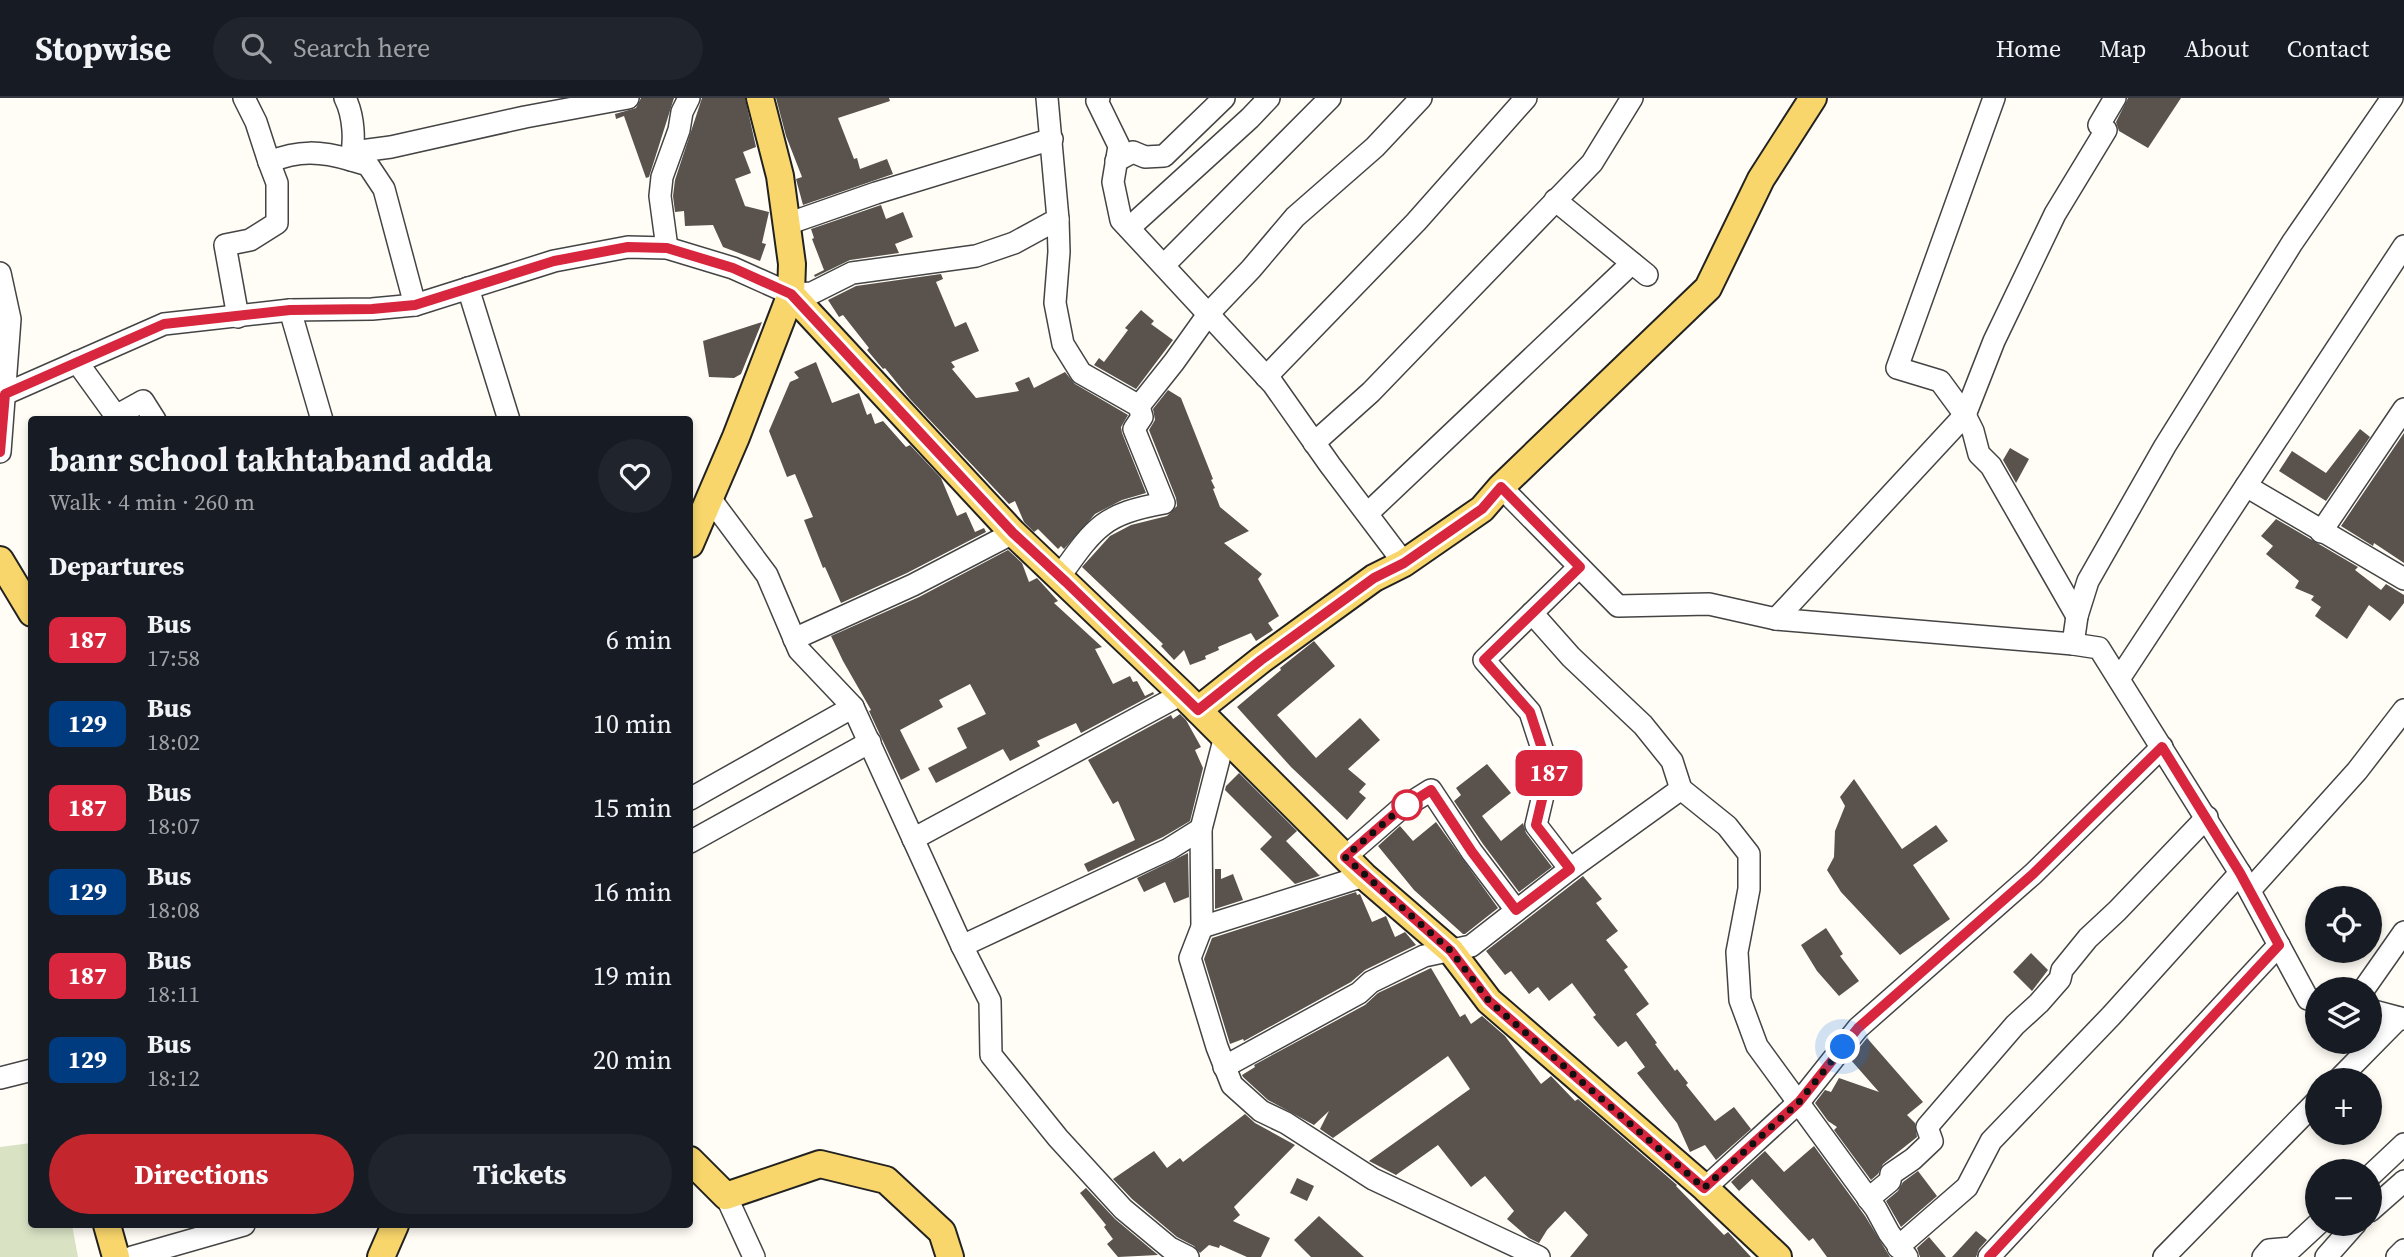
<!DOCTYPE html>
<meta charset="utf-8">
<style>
:root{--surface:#171b24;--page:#20242c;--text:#f1f3f6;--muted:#9ea1a6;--line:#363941;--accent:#c4262e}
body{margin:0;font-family:"Source Serif 4",serif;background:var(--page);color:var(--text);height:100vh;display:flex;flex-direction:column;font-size:26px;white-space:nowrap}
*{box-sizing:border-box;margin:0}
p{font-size:23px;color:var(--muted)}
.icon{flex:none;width:38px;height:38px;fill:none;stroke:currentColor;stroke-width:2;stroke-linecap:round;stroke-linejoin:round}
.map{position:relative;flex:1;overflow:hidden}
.side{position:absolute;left:28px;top:318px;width:665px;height:812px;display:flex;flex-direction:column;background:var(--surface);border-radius:7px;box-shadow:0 4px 10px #0003}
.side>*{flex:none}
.badge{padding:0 14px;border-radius:10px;font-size:24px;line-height:46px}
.fabs{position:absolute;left:2305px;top:788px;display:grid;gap:14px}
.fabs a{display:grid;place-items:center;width:77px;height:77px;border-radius:50%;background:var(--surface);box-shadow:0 4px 10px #0003;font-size:35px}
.you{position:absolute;width:35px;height:35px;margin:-18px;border:5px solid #fff;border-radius:50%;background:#1a73e8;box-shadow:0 0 0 10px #1a73e833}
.map>.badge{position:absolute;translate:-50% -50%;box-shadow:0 0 0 4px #fff}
h2{padding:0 21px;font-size:26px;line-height:63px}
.round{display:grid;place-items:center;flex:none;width:74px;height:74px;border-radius:37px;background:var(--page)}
.summary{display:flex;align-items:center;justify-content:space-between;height:119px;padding:0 21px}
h1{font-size:33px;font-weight:700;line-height:52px}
.cta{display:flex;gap:14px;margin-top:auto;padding:14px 21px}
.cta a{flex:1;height:80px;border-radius:42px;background:var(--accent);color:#fff;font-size:28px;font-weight:700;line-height:80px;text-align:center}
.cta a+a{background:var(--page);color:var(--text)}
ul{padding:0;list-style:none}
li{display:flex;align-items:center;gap:21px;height:84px;padding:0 21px}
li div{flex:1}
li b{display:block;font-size:26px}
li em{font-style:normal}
li .badge{min-width:77px;font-weight:700;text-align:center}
header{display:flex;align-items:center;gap:42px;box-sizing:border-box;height:98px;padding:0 35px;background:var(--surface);border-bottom:2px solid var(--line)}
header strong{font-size:33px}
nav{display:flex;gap:38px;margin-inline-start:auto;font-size:24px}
.search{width:490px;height:63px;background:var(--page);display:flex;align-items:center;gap:18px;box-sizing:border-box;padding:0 24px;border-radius:38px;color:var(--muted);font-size:26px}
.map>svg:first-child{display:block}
.cemetery{fill:#d9e3c4}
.building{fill:#5a524d}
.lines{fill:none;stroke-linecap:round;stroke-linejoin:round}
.minor-casing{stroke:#444;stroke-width:24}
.major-casing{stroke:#222;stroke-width:30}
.minor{stroke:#fff;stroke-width:21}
.major{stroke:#f9d66b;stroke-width:26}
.line-casing{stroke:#fff;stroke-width:16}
.line{stroke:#d7263d;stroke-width:10}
.walk{stroke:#111;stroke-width:7;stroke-dasharray:0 12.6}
.stop-dot{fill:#fff;stroke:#d7263d;stroke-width:3.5}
</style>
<header>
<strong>Stopwise</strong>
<div class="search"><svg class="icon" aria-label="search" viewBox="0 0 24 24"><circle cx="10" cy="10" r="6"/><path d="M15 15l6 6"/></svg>Search here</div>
<nav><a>Home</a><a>Map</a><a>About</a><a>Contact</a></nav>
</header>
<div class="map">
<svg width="2404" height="1159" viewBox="0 0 2404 1159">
<rect width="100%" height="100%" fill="#fffdf5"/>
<path class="cemetery" d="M 31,1045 L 32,1127 L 72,1127 L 78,1159 L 0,1159 L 0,1049 Z"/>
<g class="building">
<path d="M 641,0 L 674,0 L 649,79 L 646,80 L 624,18 L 616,21 L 615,16 L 636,10 Z"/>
<path d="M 702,0 L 745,0 L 756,49 L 743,54 L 751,75 L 735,81 L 745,108 L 769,114 L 762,145 L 766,146 L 760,163 L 723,149 L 713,127 L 685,128 L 684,113 L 675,114 L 673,98 L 675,82 Z"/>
<path d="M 776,0 L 889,0 L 890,3 L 838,20 L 854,61 L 857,60 L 860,71 L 887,61 L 893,76 L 803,107 L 796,81 L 802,79 L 786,38 Z"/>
<path d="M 2128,0 L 2181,0 L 2148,50 L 2119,33 L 2116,24 Z"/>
<path d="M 881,107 L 886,121 L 903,114 L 913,139 L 895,146 L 899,155 L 850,162 L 815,179 L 814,177 L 824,172 L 812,141 L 814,140 L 811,131 Z"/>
<path d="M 941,176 L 943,181 L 936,184 L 955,229 L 966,224 L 979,253 L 951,264 L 955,269 L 952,271 L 976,300 L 1019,293 L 1015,285 L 1029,279 L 1034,290 L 1065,274 L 1075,286 L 1128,317 L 1121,329 L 1122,335 L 1146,395 L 1122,402 L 1095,416 L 1064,451 L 1061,448 L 1058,451 L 1038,431 L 1034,434 L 1024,424 L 1015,403 L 1009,406 L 910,301 L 885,270 L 883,271 L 867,252 L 869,250 L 843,217 L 839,219 L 828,202 L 856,188 Z"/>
<path d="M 1141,212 L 1154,223 L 1151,226 L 1173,242 L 1136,291 L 1094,267 L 1099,260 L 1104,264 L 1128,232 L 1125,230 Z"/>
<path d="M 762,224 L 741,276 L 734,280 L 709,279 L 703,243 Z"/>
<path d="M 816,264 L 832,305 L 859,295 L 867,317 L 871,315 L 875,326 L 883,323 L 906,349 L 910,347 L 941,380 L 957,418 L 966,414 L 975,434 L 984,430 L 986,434 L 907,475 L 841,505 L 825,469 L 823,470 L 804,422 L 813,419 L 795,376 L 787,379 L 769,333 L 790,284 L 799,280 L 794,274 Z"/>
<path d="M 1168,292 L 1181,300 L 1213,381 L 1211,382 L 1215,390 L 1213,391 L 1220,409 L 1249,433 L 1224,445 L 1262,476 L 1258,481 L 1279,518 L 1268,525 L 1273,532 L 1256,543 L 1251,535 L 1218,549 L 1219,552 L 1205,558 L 1206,561 L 1190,567 L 1184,552 L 1174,562 L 1161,548 L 1163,546 L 1082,469 L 1110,438 L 1131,427 L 1167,418 L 1177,408 L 1176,400 L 1149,332 L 1155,322 L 1153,311 Z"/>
<path d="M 2360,331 L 2370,339 L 2326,403 L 2279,373 L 2292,353 L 2326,375 Z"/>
<path d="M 2404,335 L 2404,465 L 2374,445 L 2373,448 L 2341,428 Z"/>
<path d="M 2010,350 L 2029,361 L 2016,385 L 2003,362 Z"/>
<path d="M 2276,421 L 2358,469 L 2355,472 L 2381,492 L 2386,486 L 2404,497 L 2404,505 L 2390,523 L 2369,507 L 2347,541 L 2315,518 L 2321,509 L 2311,502 L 2314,498 L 2295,490 L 2299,483 L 2266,456 L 2273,448 L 2261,438 Z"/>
<path d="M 1008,452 L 1022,465 L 1029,484 L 1037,480 L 1058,503 L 1054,505 L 1102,549 L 1095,551 L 1113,586 L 1130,578 L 1133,584 L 1137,583 L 1145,598 L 1153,594 L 1154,596 L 1081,635 L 1076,625 L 1037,643 L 1040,648 L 1010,663 L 1003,651 L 936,685 L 928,670 L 967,650 L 957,630 L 986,616 L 970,586 L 939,602 L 943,609 L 900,632 L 920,672 L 901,682 L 869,613 L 871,612 L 843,563 L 831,538 L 919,499 Z"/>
<path d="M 1314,543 L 1335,568 L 1277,617 L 1316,660 L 1360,620 L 1380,642 L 1348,671 L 1366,686 L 1359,694 L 1366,700 L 1347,722 L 1291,669 L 1237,609 L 1281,572 L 1280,570 Z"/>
<path d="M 1180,616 L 1186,622 L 1201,649 L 1195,652 L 1203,670 L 1190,723 L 1163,739 L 1088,774 L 1084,766 L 1135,742 L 1118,703 L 1113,706 L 1088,662 L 1171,617 L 1173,621 Z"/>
<path d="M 1487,666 L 1511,695 L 1482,718 L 1501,743 L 1523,725 L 1526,735 L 1552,769 L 1519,794 L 1483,746 L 1454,703 L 1461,697 L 1456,690 Z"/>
<path d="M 1239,675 L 1297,733 L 1286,743 L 1319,777 L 1321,776 L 1319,778 L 1295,786 L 1260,751 L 1272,739 L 1225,692 L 1226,688 Z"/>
<path d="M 1854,681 L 1902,751 L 1936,727 L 1948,743 L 1913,767 L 1950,821 L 1900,857 L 1841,794 L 1827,772 L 1834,759 L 1835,733 L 1845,708 L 1840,699 Z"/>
<path d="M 1436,724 L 1498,810 L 1465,836 L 1463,836 L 1414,792 L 1378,748 L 1400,728 L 1413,743 Z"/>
<path d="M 1188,755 L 1189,799 L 1174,805 L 1165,784 L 1144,794 L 1137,780 Z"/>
<path d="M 1215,771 L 1221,771 L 1221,781 L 1233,776 L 1243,802 L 1215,811 Z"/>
<path d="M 1583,778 L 1602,801 L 1596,805 L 1618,833 L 1606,842 L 1628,869 L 1624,872 L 1649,906 L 1636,916 L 1657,945 L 1655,946 L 1675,973 L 1677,971 L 1688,985 L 1686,987 L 1715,1023 L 1734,1009 L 1751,1031 L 1716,1062 L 1705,1047 L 1690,1054 L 1677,1025 L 1637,975 L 1645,969 L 1626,943 L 1618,949 L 1593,919 L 1596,917 L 1572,885 L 1549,903 L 1538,889 L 1529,896 L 1511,873 L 1505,877 L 1486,853 Z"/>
<path d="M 1356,794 L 1357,797 L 1360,796 L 1372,824 L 1386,818 L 1395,839 L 1405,834 L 1416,847 L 1365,872 L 1351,884 L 1244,943 L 1243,941 L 1230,946 L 1204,861 L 1212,840 Z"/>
<path d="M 1826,830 L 1843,856 L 1840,858 L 1859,883 L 1839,898 L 1817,873 L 1801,847 Z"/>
<path d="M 2031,855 L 2048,872 L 2032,893 L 2013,874 Z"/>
<path d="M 1431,870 L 1460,919 L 1465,916 L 1471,926 L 1482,918 L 1505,938 L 1541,986 L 1551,978 L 1575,1003 L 1578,1001 L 1677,1087 L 1676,1088 L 1724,1137 L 1728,1134 L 1751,1159 L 1570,1159 L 1588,1137 L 1565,1113 L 1547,1132 L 1539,1145 L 1529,1140 L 1507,1121 L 1514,1113 L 1485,1078 L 1471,1089 L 1438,1047 L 1396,1077 L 1369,1063 L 1470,991 L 1448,958 L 1333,1040 L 1320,1031 L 1329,1013 L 1314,1027 L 1268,1002 L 1243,979 L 1242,977 L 1255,969 L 1254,967 L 1365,907 L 1378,895 Z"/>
<path d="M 1867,940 L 1923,1004 L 1907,1017 L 1915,1025 L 1917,1039 L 1883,1066 L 1878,1076 L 1871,1082 L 1834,1032 L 1837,1029 L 1828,1023 L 1815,1005 L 1825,992 L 1831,994 L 1839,980 L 1879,994 L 1850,961 Z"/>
<path d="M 1245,1016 L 1255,1025 L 1295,1047 L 1234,1109 L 1240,1117 L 1233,1123 L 1270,1140 L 1261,1159 L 1247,1159 L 1220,1147 L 1219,1150 L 1209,1147 L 1200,1155 L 1194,1148 L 1177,1139 L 1132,1101 L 1113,1081 L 1154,1053 L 1167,1070 L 1180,1060 L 1183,1064 Z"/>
<path d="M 1814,1048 L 1865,1118 L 1890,1159 L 1827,1159 L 1813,1140 L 1809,1143 L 1752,1081 L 1739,1093 L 1731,1084 L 1765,1053 L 1784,1074 Z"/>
<path d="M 1918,1073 L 1937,1098 L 1901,1129 L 1886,1103 L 1898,1093 L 1903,1084 Z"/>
<path d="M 1297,1080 L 1314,1088 L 1307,1103 L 1290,1095 Z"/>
<path d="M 1086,1090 L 1115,1121 L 1158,1157 L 1118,1159 L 1107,1146 L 1113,1141 L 1104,1129 L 1106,1127 L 1080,1095 Z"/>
<path d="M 1319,1118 L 1364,1159 L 1311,1159 L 1294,1142 Z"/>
<path d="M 1976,1133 L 1987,1142 L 1979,1151 L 1976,1159 L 1952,1159 Z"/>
<path d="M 1929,1139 L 1946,1159 L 1920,1159 L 1917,1150 Z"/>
</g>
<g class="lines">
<defs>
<g id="minor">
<path d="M 244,0 L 256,24 L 269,64 C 299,52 320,53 351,62"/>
<path d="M 345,0 C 354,18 355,43 351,62 L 368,67 L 384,91 L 415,207"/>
<path d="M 1099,0 L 1097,3 L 1119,48 L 1113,84 L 1121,122 L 1273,286 L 1330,367 L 1404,465"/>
<path d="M 1994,0 L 1897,270 L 1940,283 L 1965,317 L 1973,333 L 1979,356 L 1991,368 L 2077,518"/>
<path d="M 353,54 L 391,49 L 525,19 L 628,0"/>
<path d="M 1116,63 L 1133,54 L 1145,59 L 1164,58 L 1224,0"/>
<path d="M 1555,102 L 1647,177"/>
<path d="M 1058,121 L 1059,154 L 1055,205 L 1063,246 L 1081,275 L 1139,308 L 1142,319 L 1134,331 L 1164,405 C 1103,416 1095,429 1060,478"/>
<path d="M 787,126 L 876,95 L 1052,41"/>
<path d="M 1129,130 L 1250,20 L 1269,0"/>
<path d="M 667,150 L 660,98 L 662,79 L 679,32 L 682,14 L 689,0"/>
<path d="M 1164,167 L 1330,0"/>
<path d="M 0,175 L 10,221 L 0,354"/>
<path d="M 468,190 L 509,322"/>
<path d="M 290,212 L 322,322"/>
<path d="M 238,219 L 225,147 L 250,142 L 277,125 L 277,85 L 269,64"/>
<path d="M 77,264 L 116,318 L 143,303 L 155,322"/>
<path d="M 1266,279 L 1416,124 L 1526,0"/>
<path d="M 5,296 L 164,226 L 290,212 L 372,211 L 415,207 L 554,163 L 628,149 L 667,150 L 733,170 L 791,196 L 812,195 L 852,175 L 976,158 L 1014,145 L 1058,121 L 1047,0"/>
<path d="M 1139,308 L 1174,264 L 1209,215 L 1251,171 L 1295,119 L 1375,49 L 1421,0"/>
<path d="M 1314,345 L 1371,294 L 1592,65 L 1632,0"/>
<path d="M 2246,388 L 2404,481"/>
<path d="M 1501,389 L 1618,508 L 1709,506 L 1776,521 L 2073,546 L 2099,550 L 2240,775 L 2308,901 L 2317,903"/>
<path d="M 709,399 L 767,477 L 799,552 L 853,609 L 962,848 L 990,903 L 991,957 L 1058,1040 L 1123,1111 L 1170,1150 L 1188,1159"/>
<path d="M 1368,415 L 1632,165"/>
<path d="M 2321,434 L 2404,311"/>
<path d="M 1532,515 L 1571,559 L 1643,627 L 1672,663 L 1681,691 L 1727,728 L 1749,756 L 1749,791 L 1737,854 L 1740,902 L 1757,948 L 1876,1111 L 1889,1135 L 1907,1159"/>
<path d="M 1776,521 L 1965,317 L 1994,243 L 2055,116 L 2106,32 L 2099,27 L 2115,0"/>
<path d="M 794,541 L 913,487 L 1013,435"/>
<path d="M 2073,546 L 2077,518 L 2088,483 L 2165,348 L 2292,145 L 2392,0"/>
<path d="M 2119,581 L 2404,148"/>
<path d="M 1225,638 L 1201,731 L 1202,829 L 1190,860 L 1217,949 L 1232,987 L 1261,1013 L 1286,1025 L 1373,1081 L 1539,1159"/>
<path d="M 690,701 L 853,609"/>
<path d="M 913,741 L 1182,596"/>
<path d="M 690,744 L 870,644"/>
<path d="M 1345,759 L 1399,712 L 1431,692 L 1472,754 L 1516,812"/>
<path d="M 1570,771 L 1536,727 L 1549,672 L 1530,614 L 1484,562 L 1579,469"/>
<path d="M 2250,792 L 2357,673 L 2404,612"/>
<path d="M 1202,829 L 1364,778"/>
<path d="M 962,848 L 1169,751 L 1201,731"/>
<path d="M 2364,891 L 2404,834"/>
<path d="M 2370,912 L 2404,921"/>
<path d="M 1224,969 L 1359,895 L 1371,884 L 1424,858 L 1471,848 L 1570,771 L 1681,691"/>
<path d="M 0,980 L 32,972"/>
<path d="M 2338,982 L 2399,920"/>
<path d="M 2370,1078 L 2404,1046"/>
<path d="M 1705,1090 L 1799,1004 L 1858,930 L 2033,776 L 2162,649"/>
<path d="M 726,1098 L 754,1159"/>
<path d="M 1868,1101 L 1890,1083 L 1891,1076 L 1913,1061 L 1932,1043 L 1927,1029 L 2015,927 L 2039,905 L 2060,881 L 2062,872 L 2088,840 L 2117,813 L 2207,719"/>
<path d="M 2370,1113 L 2404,1083"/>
<path d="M 1898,1149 L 1967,1089 L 1991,1043 L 2111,918 L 2240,775"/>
<path d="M 132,1159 L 244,1127"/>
<path d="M 1989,1159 L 2279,847"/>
<path d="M 2164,1159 L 2317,1003"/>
<path d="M 2263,1159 L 2269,1152 L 2292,1150 L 2319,1125"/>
<path d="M 2326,1159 L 2356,1125"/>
<path d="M 2397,1159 L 2404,1152"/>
</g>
<g id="major">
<path d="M 791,196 L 1013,435 L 1182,596 L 1364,778 L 1451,853 L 1489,903 L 1705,1090 L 1778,1159"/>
<path d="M 690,446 L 736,339 L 791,196 L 792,166 L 780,78 L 760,0"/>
<path d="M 0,462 L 32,515"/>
<path d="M 1198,612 L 1261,562 L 1374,480 L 1404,465 L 1482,411 L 1501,389 L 1708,190 L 1761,81 L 1813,0"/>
<path d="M 690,1062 L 726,1098 L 820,1066 L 886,1082 L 942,1134 L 950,1159"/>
<path d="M 107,1127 L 116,1159"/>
<path d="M 381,1159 L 395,1127"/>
</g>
</defs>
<use href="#minor" class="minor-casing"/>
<use href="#major" class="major-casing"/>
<use href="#minor" class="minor"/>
<use href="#major" class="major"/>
</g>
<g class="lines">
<defs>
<path id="line" d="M 0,354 L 5,296 L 164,226 L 290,212 L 372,211 L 415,207 L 554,163 L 628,149 L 667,150 L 733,170 L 791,196 L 1013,435 L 1066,484 L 1198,612 L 1261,562 L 1374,480 L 1404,465 L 1482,411 L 1501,389 L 1580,469 L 1484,562 L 1530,614 L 1549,672 L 1536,727 L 1570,771 L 1516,812 L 1472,754 L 1431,692 L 1399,712 L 1345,759 L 1451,853 L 1489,903 L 1704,1090 L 1799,1004 L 1858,930 L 2033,776 L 2162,649 L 2240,775 L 2279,847 L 1989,1159"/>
</defs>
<use href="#line" class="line-casing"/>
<use href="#line" class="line"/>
<path class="walk" d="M 1407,707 L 1415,702 L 1399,712 L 1345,759 L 1451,853 L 1489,903 L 1704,1090 L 1799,1004 L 1843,949"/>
</g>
<circle class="stop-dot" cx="1407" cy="707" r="14"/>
</svg>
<div class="fabs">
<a><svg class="icon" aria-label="locate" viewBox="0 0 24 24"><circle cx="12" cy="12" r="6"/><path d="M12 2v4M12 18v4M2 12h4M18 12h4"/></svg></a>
<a><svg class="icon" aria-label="layers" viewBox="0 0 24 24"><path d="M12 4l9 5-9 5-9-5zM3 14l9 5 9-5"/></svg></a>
<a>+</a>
<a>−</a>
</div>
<div class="you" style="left:1843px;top:949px"></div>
<b class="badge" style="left:1549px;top:675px;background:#d7263d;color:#fff">187</b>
<section class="side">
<div class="summary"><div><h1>banr school takhtaband adda</h1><p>Walk · 4 min · 260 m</p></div><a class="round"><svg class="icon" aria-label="heart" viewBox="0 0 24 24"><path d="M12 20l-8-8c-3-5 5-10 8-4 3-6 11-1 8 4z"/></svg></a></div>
<h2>Departures</h2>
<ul>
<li><span class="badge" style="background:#d7263d;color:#fff">187</span><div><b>Bus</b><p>17:58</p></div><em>6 min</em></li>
<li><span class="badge" style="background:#003b80;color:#fff">129</span><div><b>Bus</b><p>18:02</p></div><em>10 min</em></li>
<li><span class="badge" style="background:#d7263d;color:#fff">187</span><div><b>Bus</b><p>18:07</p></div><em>15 min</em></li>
<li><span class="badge" style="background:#003b80;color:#fff">129</span><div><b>Bus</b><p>18:08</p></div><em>16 min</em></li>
<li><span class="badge" style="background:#d7263d;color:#fff">187</span><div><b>Bus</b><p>18:11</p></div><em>19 min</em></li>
<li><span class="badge" style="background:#003b80;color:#fff">129</span><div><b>Bus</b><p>18:12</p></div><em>20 min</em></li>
</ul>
<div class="cta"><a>Directions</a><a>Tickets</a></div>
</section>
</div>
